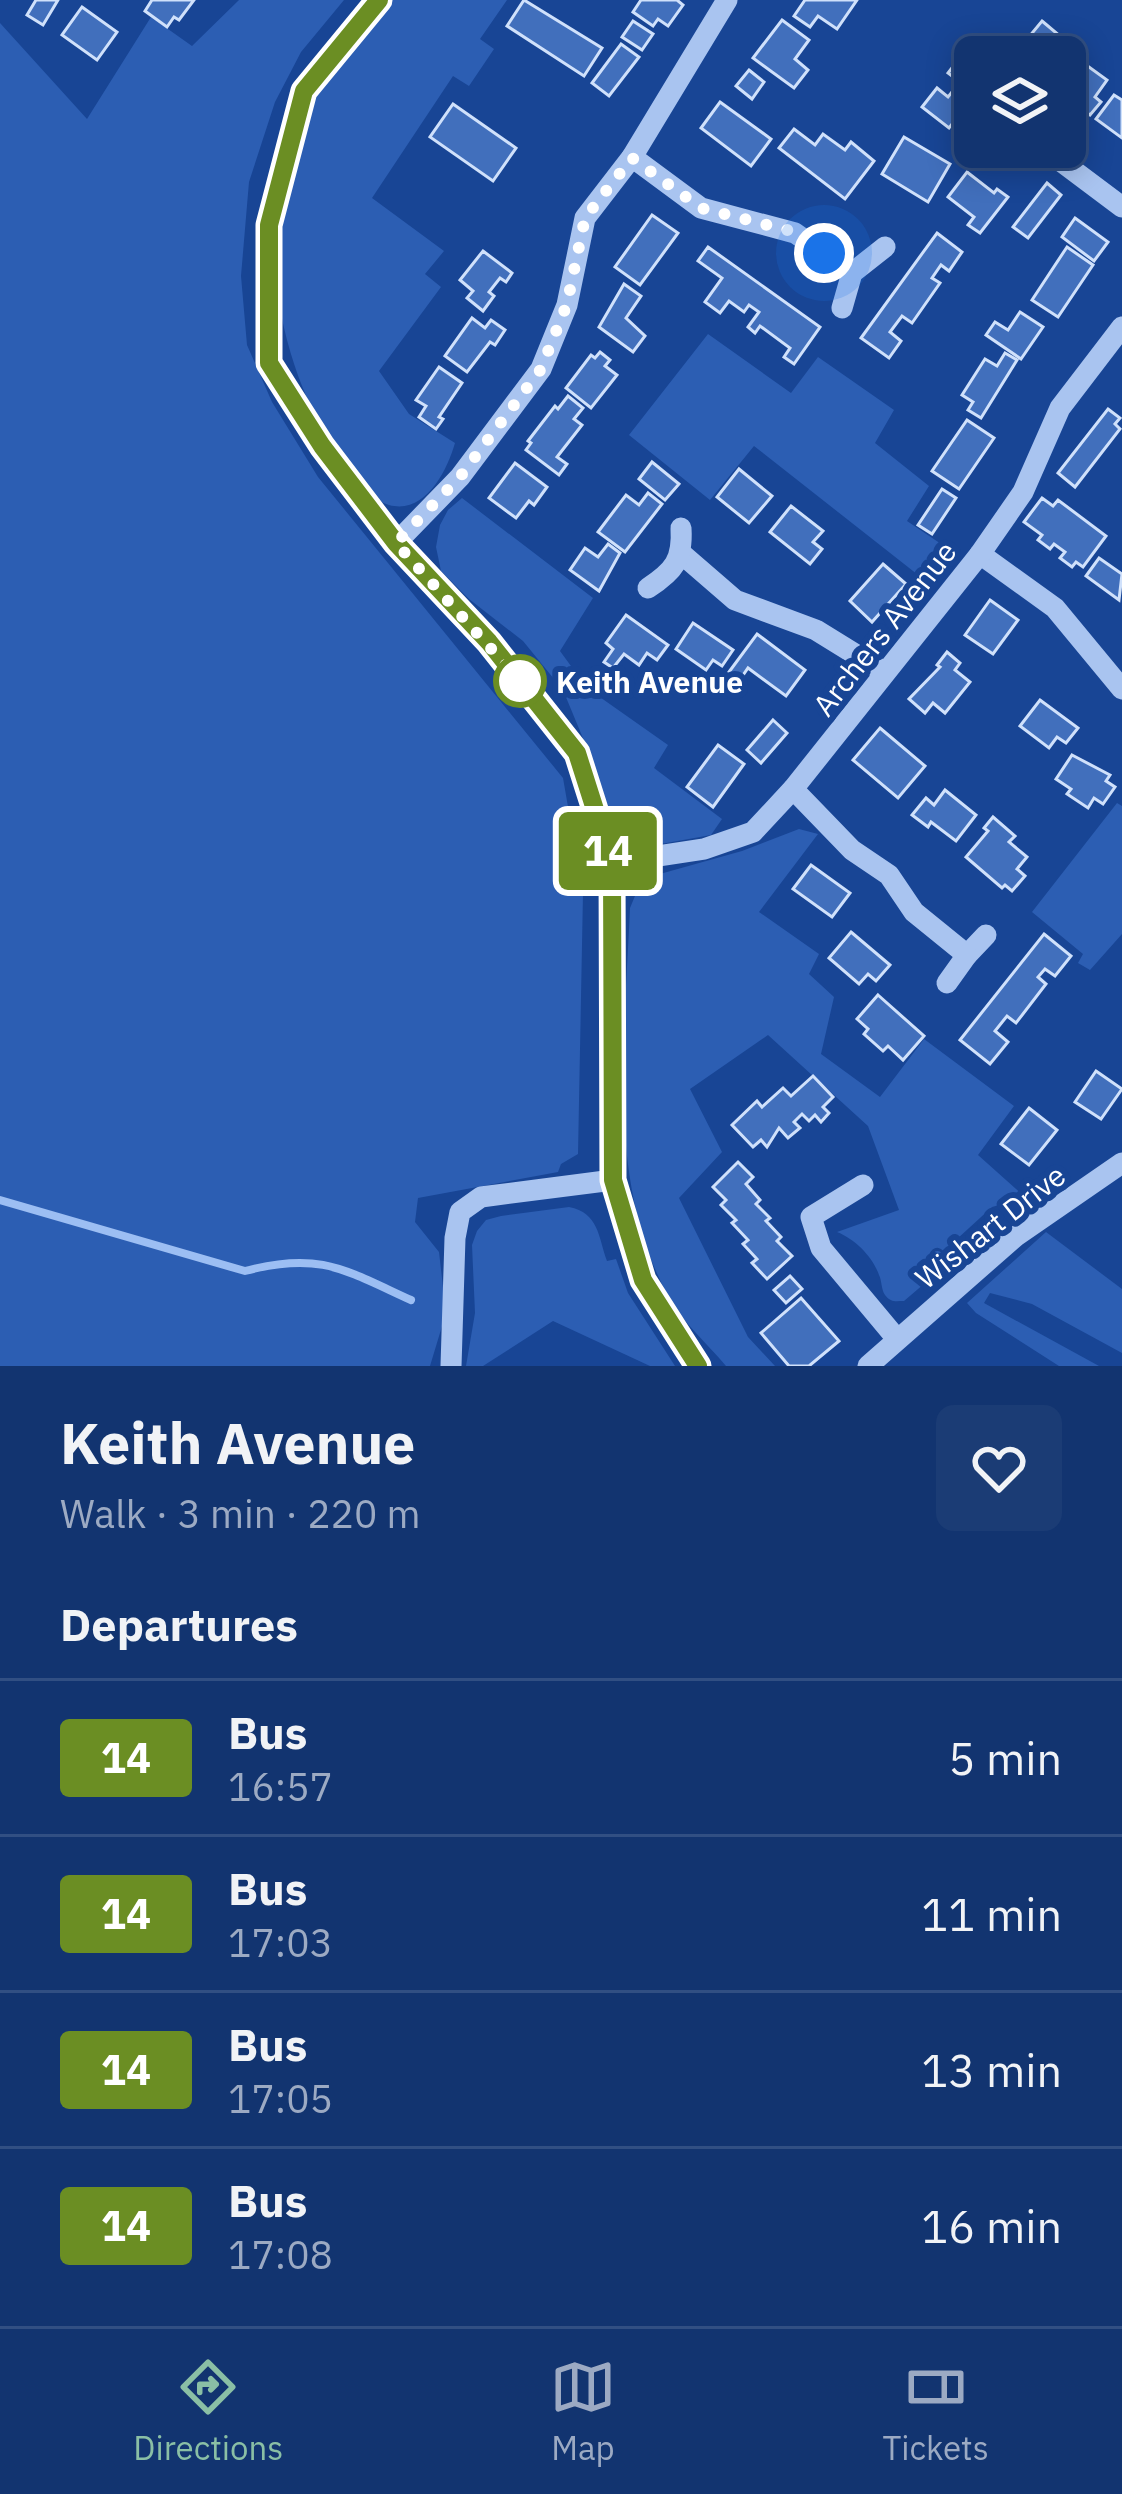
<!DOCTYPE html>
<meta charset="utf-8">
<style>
:root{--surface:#123470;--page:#1b3c75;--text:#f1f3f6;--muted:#9caac3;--line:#314f83;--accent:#8abfa5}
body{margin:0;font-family:"IBM Plex Sans",sans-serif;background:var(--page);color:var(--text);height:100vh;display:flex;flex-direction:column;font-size:45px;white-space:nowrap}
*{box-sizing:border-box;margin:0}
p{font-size:39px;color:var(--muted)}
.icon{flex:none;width:66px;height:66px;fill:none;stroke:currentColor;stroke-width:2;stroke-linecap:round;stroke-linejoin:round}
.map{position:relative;height:1366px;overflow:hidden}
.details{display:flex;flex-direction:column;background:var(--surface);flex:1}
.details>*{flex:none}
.badge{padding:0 24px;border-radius:9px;font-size:42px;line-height:78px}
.controls{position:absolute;left:954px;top:36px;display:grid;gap:24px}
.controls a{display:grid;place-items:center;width:132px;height:132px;border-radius:18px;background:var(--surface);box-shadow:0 6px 30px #0003,0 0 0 3px var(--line);font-size:60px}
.you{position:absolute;width:60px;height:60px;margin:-30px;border:9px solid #fff;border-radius:50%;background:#1a73e8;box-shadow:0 0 0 18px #1a73e833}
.map>.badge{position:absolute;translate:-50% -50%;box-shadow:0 0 0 6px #fff}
h2{padding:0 60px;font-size:45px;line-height:108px}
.round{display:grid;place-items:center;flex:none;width:126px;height:126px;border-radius:18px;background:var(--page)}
.overview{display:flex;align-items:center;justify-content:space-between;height:204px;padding:0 60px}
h1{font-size:57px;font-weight:700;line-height:90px}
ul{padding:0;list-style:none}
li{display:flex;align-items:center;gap:36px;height:156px;padding:0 60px;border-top:3px solid var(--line)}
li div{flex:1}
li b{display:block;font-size:45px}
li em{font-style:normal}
li .badge{min-width:132px;font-weight:700;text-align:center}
.dock{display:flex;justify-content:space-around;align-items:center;height:168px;border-top:3px solid var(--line);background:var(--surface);font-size:33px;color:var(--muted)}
.dock a{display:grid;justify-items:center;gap:6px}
.dock .active{color:var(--accent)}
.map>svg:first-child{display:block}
.green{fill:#2c5eb3}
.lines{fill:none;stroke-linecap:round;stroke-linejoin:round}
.stream{stroke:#9cbef3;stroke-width:8}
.building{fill:#416fbc;stroke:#d0e1fb;stroke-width:3}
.minor{stroke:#a9c4f0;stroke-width:21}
.line-casing{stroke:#fff;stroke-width:27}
.line{stroke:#6b8e23;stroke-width:18}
.walk{stroke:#fff;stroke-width:12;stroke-dasharray:0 21.6}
.stop-dot{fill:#fff;stroke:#6b8e23;stroke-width:6}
.labels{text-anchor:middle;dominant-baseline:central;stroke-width:12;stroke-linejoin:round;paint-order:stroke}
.street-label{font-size:30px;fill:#fff;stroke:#184595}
.stop-label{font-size:30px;font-weight:bold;fill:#fff;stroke:#184595;text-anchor:start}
</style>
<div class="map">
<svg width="1122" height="1366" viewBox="0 0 1122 1366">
<rect width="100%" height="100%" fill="#184595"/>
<g class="green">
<path d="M 239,0 L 344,0 L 301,52 L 275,102 L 249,182 L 241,276 L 247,345 L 272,402 L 318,477 L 563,778 L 583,893 L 578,1154 L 561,1164 L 558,1172 L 418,1198 L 415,1222 L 439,1252 L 446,1313 L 430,1366 L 0,1366 L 0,23 L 87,119 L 151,17 L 192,46 Z"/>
<path d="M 392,0 L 507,0 L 480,39 L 494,49 L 469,86 L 453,76 L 372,198 L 444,251 L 425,274 L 441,287 L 379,371 L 409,414 L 455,443 C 447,471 425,515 389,505 C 363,498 342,458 328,437 C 292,383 265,280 278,216 C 282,195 290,175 296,154 C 303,127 311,101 326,77 C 342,49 368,23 392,0 Z"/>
<path d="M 708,334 L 791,393 L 818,357 L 894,410 L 875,443 L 929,486 L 907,521 L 953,552 L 927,582 L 754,446 L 710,500 L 629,435 Z"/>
<path d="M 462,498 L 593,598 L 560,651 L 587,688 L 668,745 L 654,768 L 722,819 L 711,835 L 644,847 L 625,841 L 595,778 L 592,760 L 563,690 L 523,641 L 469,599 L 441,571 L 436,547 L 440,525 L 448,510 Z"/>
<path d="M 1117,803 L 1122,806 L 1122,934 L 1090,970 L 1078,963 L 1083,954 L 1032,912 Z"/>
<path d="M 799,829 L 818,834 L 759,912 L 819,954 L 809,974 L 834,997 L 821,1054 L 880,1097 L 924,1039 L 1014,1106 L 978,1155 L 1026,1198 L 992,1207 L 957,1239 L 945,1266 L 904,1301 C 896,1301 891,1303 885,1295 C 881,1289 882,1281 879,1275 C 873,1257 855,1239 837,1232 L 899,1210 L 868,1126 L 768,1035 L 690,1089 L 722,1152 L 679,1198 L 748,1337 L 775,1366 L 726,1366 C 706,1342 684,1324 668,1296 C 605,1180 625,1034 630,908 L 642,879 L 742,851 Z"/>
<path d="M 569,1207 C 599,1213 598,1236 607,1261 L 616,1259 L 628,1293 L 675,1366 L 650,1366 L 553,1321 L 483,1366 L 466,1366 L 475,1313 L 472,1245 L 477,1231 L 486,1220 L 501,1216 Z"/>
<path d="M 1046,1232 L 1122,1289 L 1122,1353 L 1032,1304 L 990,1293 L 984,1303 L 1099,1366 L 1059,1366 L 976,1313 L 967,1303 Z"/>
</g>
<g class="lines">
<path class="stream" d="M 0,1200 L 245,1271 C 320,1251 345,1270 411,1300"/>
</g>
<g class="building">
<path d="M 36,0 L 58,0 L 43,25 L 27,15 Z"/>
<path d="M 152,0 L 194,0 L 179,20 L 174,17 L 167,27 L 145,11 Z"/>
<path d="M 524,0 L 602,48 L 584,76 L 507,26 Z"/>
<path d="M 641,0 L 677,0 L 683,5 L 668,26 L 658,19 L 653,26 L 633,12 Z"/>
<path d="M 805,0 L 857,0 L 837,29 L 818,16 L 810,27 L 794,16 Z"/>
<path d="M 82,7 L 117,32 L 97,60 L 62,35 Z"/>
<path d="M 782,20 L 809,40 L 795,59 L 808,70 L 794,88 L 753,58 Z"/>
<path d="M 633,21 L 653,34 L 642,50 L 622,37 Z"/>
<path d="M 1042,21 L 1060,36 L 1046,57 L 1017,57 L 1014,55 Z"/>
<path d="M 621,44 L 639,57 L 609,96 L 592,83 Z"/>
<path d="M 1071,54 L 1107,80 L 1095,97 L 1101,102 L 1090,115 L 1065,97 L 1065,62 Z"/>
<path d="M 961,56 L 975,67 L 975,95 L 949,128 L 922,107 L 937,88 L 948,97 L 960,82 L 948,73 Z"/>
<path d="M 749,70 L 764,82 L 752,99 L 736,86 Z"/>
<path d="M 1114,95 L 1122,100 L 1122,138 L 1096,119 Z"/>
<path d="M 720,102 L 771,139 L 751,166 L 701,128 Z"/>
<path d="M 453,104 L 516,148 L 493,181 L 430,137 Z"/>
<path d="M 794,129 L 815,145 L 823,134 L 845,150 L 851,142 L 874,161 L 845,199 L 779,148 Z"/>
<path d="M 904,137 L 950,164 L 928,202 L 882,174 Z"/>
<path d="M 967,172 L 994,193 L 997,189 L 1008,197 L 980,233 L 968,225 L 974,217 L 948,197 Z"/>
<path d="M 1047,183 L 1061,195 L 1028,238 L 1013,227 Z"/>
<path d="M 652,215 L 678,233 L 640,285 L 615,267 Z"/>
<path d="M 1075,218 L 1108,242 L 1094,261 L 1062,237 Z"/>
<path d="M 937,233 L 962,252 L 949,271 L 941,265 L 932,278 L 940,283 L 912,323 L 902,316 L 890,332 L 901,341 L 889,358 L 861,338 Z"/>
<path d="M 708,247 L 820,327 L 794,364 L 784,357 L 790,348 L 760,326 L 755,333 L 748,327 L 759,312 L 749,305 L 744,312 L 729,301 L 720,313 L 705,302 L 722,278 L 698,261 Z"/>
<path d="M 1067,247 L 1093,265 L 1058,317 L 1032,300 Z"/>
<path d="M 483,251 L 512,273 L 506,282 L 500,278 L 489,292 L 494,296 L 483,311 L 467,298 L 473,291 L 460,280 Z"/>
<path d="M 624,284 L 641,296 L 626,318 L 645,336 L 633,352 L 599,327 Z"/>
<path d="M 1020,312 L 1043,327 L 1021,359 L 986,335 L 995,322 L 1008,330 Z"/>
<path d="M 472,318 L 485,328 L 491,320 L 505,330 L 495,345 L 490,342 L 467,372 L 445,356 Z"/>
<path d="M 600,352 L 610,360 L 605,366 L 617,375 L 591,408 L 566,388 L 591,355 L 595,358 Z"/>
<path d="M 1005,353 L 1017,360 L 981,418 L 968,410 L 973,402 L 962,395 L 985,359 L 997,366 Z"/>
<path d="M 439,367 L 462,383 L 439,417 L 443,419 L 436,429 L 419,417 L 426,406 L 416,400 Z"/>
<path d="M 568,396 L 583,408 L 574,419 L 582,425 L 557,457 L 567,464 L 559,475 L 526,450 L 531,443 L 528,441 L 555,406 L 558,409 Z"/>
<path d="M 1108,409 L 1120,418 L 1115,424 L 1120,429 L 1075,487 L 1058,473 Z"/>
<path d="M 967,420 L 994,438 L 959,489 L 932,471 Z"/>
<path d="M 652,462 L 679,484 L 665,500 L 639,479 Z"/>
<path d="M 515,463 L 547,487 L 534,505 L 529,501 L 516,518 L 489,498 Z"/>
<path d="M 739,469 L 772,496 L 749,523 L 717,497 Z"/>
<path d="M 942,489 L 956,498 L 932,534 L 918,525 Z"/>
<path d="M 648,493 L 662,504 L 625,552 L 598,532 L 626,495 L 639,505 Z"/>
<path d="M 1042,498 L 1053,506 L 1058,500 L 1106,536 L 1083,567 L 1076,562 L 1072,567 L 1060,558 L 1065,552 L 1054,544 L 1050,549 L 1038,540 L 1042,535 L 1024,522 Z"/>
<path d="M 791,506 L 823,531 L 813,542 L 822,549 L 810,564 L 770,532 Z"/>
<path d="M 608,544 L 620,553 L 599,591 L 570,570 L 585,548 L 598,557 Z"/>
<path d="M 1099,558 L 1122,574 L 1119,600 L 1086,576 Z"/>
<path d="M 883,564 L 906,584 L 872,622 L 850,601 Z"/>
<path d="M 990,600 L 1018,620 L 993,654 L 965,635 Z"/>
<path d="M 626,615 L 668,645 L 657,660 L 647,653 L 639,665 L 624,654 L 613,668 L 604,662 L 613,649 L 606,643 Z"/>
<path d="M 693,623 L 733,650 L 722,666 L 713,660 L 706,670 L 676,649 Z"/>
<path d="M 757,634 L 805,670 L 786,696 L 748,668 L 737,684 L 726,676 Z"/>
<path d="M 947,652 L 960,663 L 955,670 L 970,682 L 945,713 L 933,703 L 925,713 L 909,699 L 940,667 L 937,665 Z"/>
<path d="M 1040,700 L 1078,728 L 1066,743 L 1057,737 L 1049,748 L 1020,726 Z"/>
<path d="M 773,720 L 787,733 L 761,763 L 747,750 Z"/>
<path d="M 880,728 L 925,766 L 898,798 L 853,760 Z"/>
<path d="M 718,745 L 744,764 L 713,807 L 687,787 Z"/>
<path d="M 1072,755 L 1110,775 L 1106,781 L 1115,787 L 1103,804 L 1094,798 L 1088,808 L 1067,794 L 1071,789 L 1056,779 Z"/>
<path d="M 945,790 L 976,815 L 956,841 L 931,822 L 928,827 L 912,815 L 926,798 L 934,805 Z"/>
<path d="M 993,817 L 1015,836 L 1009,842 L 1027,857 L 1017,869 L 1025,876 L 1012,891 L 1005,885 L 1002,888 L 966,857 L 988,831 L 984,828 Z"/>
<path d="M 811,865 L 850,893 L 832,917 L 793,889 Z"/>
<path d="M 851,932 L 890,965 L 876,981 L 868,974 L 859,984 L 829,958 Z"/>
<path d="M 1044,934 L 1071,956 L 1055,976 L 1045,969 L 1038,977 L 1046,984 L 1016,1023 L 1007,1016 L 995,1031 L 1008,1042 L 990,1064 L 960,1040 Z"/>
<path d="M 878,995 L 924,1036 L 903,1060 L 888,1046 L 883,1051 L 864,1034 L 868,1029 L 857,1019 Z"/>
<path d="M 1096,1071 L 1122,1089 L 1101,1119 L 1075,1102 Z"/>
<path d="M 813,1076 L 833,1097 L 823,1107 L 829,1113 L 821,1122 L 815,1115 L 809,1121 L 802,1114 L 794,1122 L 800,1128 L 788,1138 L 779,1128 L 767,1147 L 761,1140 L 753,1147 L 732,1125 L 757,1101 L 762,1107 L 783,1088 L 791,1096 Z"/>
<path d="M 1029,1108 L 1057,1130 L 1029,1165 L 1001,1144 Z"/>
<path d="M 738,1162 L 753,1177 L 746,1184 L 760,1200 L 756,1204 L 770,1218 L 766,1221 L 781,1237 L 777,1241 L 792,1256 L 767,1279 L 752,1263 L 757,1259 L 743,1244 L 748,1240 L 732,1223 L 736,1220 L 721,1205 L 726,1200 L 713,1187 Z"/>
<path d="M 790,1276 L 802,1289 L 786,1303 L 774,1290 Z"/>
<path d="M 801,1298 L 839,1341 L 809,1366 L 789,1366 L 761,1333 Z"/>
</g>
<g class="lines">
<g class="minor">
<path d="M 379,0 L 304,91 L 269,225 L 269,363 L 322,446 L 396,543 L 489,642 L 577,753 L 612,863 L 613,1180 L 643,1280 L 698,1366"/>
<path d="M 1042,147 L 1122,207"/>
<path d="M 632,157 L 701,208 L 795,233 L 852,273"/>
<path d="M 842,308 L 852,273 L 885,247"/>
<path d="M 396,543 L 460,477 L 541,369 L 567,305 L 585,218 L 632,157 L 727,0"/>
<path d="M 980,554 L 1055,608 L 1122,689"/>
<path d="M 683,555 L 735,600 L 816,630 L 884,672"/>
<path d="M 648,588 C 674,571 683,560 681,528"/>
<path d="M 793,789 L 852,850 L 889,875 L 914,912 L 967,955 L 986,935"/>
<path d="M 612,863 L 704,849 L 753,832 L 793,789 L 980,554 L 1023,492 L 1060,408 L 1122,327"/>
<path d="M 947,983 L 967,955"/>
<path d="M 863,1185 L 811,1217 L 821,1248 L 897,1339"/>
<path d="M 451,1366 L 455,1238 L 460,1212 L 481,1197 L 613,1180"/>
<path d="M 868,1366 L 1016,1236 L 1122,1163"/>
</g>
</g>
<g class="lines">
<defs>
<path id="line" d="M 379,0 L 304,91 L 269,225 L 269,363 L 322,446 L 396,543 L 489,642 L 577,753 L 612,863 L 613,1180 L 643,1280 L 698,1366"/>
</defs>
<use href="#line" class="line-casing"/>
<use href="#line" class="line"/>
<path class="walk" d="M 520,681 L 396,543 L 460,477 L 541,369 L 567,304 L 585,218 L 632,158 L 701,208 L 795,232 L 824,253"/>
</g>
<circle class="stop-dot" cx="520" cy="681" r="24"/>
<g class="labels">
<g class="street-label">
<text transform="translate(884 628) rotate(-52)">Archers Avenue</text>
<text transform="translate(990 1226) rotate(-38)">Wishart Drive</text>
</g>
<g class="stop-label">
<text x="556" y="681">Keith Avenue</text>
</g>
</g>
</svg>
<div class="controls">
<a><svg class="icon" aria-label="layers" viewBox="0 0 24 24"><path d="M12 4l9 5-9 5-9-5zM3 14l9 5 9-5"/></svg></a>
</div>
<div class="you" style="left:824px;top:253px"></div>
<b class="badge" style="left:608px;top:851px;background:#6b8e23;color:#fff">14</b>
</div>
<section class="details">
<div class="overview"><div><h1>Keith Avenue</h1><p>Walk · 3 min · 220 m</p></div><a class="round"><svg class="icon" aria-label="heart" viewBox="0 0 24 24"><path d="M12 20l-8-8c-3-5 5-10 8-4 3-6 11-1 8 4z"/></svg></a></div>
<h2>Departures</h2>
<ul>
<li><span class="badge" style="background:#6b8e23;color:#fff">14</span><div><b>Bus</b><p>16:57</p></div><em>5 min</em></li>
<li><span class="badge" style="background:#6b8e23;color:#fff">14</span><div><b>Bus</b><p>17:03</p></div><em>11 min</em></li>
<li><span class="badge" style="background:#6b8e23;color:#fff">14</span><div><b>Bus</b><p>17:05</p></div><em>13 min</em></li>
<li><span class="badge" style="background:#6b8e23;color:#fff">14</span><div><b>Bus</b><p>17:08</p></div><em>16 min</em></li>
</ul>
</section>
<nav class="dock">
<a class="active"><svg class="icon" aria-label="directions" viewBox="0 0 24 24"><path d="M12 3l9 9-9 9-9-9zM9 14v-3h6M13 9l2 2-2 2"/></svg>Directions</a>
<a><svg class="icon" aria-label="map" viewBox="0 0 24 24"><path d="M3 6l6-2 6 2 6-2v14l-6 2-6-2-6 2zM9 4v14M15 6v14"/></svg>Map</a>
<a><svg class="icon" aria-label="tickets" viewBox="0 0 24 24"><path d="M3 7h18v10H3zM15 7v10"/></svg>Tickets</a>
</nav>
